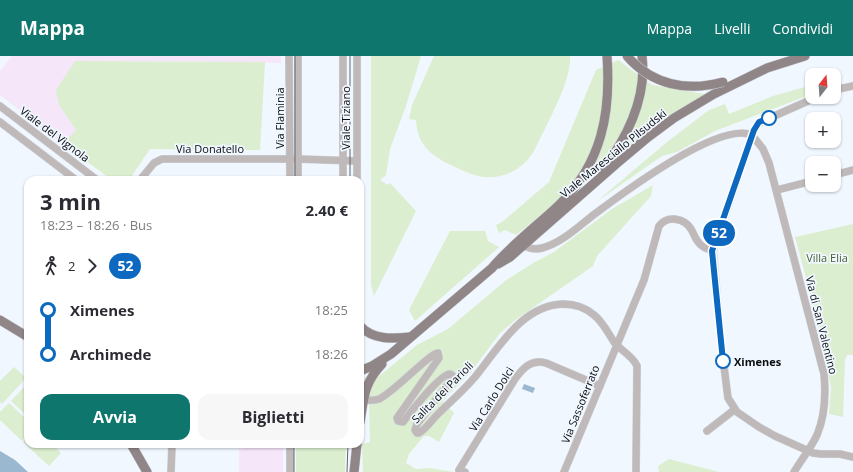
<!DOCTYPE html>
<html lang="it">
<meta charset="utf-8">
<style>
:root{--surface:#fff;--page:#f7f7f7;--text:#2b2b33;--muted:#7c7c81;--accent:#0f766e}
body{margin:0;font-family:"Open Sans",sans-serif;background:var(--page);color:var(--text);height:100vh;display:flex;flex-direction:column;font-size:15px;white-space:nowrap}
*{box-sizing:border-box;margin:0}
p{font-size:13px;color:var(--muted)}
.icon{flex:none;width:22px;height:22px;fill:none;stroke:currentColor;stroke-width:2;stroke-linecap:round;stroke-linejoin:round}
.map{position:relative;flex:1;overflow:hidden}
.details{position:absolute;left:24px;top:120px;width:340px;height:272px;display:flex;flex-direction:column;background:var(--surface);border-radius:12px;box-shadow:0 1px 3px #0004}
.details>*{flex:none}
.badge{padding:0 8px;border-radius:13px;font-size:14px;line-height:26px}
.needle{width:26px;rotate:17deg}
.tools{position:absolute;left:805px;top:12px;display:grid;gap:8px}
.tools a{display:grid;place-items:center;width:36px;height:36px;border-radius:8px;background:var(--surface);box-shadow:0 1px 3px #0004;font-size:20px}
.map>.badge{position:absolute;translate:-50% -50%;box-shadow:0 0 0 2px #fff}
.legs{display:flex;align-items:center;gap:6px;height:44px;padding:0 16px;font-size:13px}
.legs p{margin-inline-start:auto}
.summary{display:flex;align-items:center;justify-content:space-between;height:68px;padding:0 16px}
h1{font-size:22px;font-weight:700;line-height:30px}
.cta{display:flex;gap:8px;margin-top:auto;padding:8px 16px}
.cta a{flex:1;height:46px;border-radius:12px;background:var(--accent);color:#fff;font-size:16px;font-weight:700;line-height:46px;text-align:center}
.cta a+a{background:var(--page);color:var(--text)}
ul{padding:0 16px;list-style:none}
li{display:flex;align-items:center;gap:14px;height:44px;font-size:15px}
li i{display:grid;place-items:center;width:6px;height:100%;margin:0 5px;background:currentColor}
li i::after{content:'';width:10px;height:10px;margin:-5px;border:3px solid;border-radius:50%;background:var(--surface)}
li p{margin-inline-start:auto}
li:first-child i{background:linear-gradient(#0000 50%,currentColor 0)}
li:last-child i{background:linear-gradient(currentColor 50%,#0000 0)}
header{display:flex;align-items:center;gap:24px;box-sizing:border-box;height:56px;padding:0 20px;background:var(--accent);color:#fff}
header strong{font-size:19px}
nav{display:flex;gap:22px;margin-inline-start:auto;font-size:14px}
.map>svg:first-child{display:block}
.education{fill:#f5e6fa}
.green{fill:#dbeecf}
.water{fill:#9ab8cf}
.lines{fill:none;stroke-linecap:round;stroke-linejoin:round}
.minor-casing{stroke:#ccd1d8;stroke-width:8}
.major-casing{stroke:#ccd1d8;stroke-width:10}
.minor{stroke:#bfb9ba;stroke-width:7}
.major{stroke:#908688;stroke-width:9}
.tram{stroke:#65696e;stroke-width:1}
.major-bridge-casing{stroke:#ccd1d8;stroke-width:10;stroke-linecap:butt}
.major-bridge{stroke:#908688;stroke-width:9}
.line-1-casing{stroke:#fff;stroke-width:9}
.line-1{stroke:#0c69bf;stroke-width:6}
.stop-1-dot{fill:#fff;stroke:#0c69bf;stroke-width:2}
.labels{text-anchor:middle;dominant-baseline:central;stroke-width:3.5;stroke-linejoin:round;paint-order:stroke}
.street-label{font-size:11px;fill:#090c0f;stroke:#f1f7fe}
.park-label{font-size:11px;fill:#466133;stroke:#f1f7fe}
.stop-label{font-size:11px;font-weight:bold;fill:#090c0f;stroke:#f1f7fe;text-anchor:start}
</style>
<header>
<strong>Mappa</strong>
<nav><a>Mappa</a><a>Livelli</a><a>Condividi</a></nav>
</header>
<div class="map">
<svg width="853" height="416" viewBox="0 0 853 416">
<rect width="100%" height="100%" fill="#f1f7fe"/>
<g class="education">
<path d="M 12,0 L 281,0 L 281,7 L 162,5 L 75,5 L 59,49 L 76,74 L 63,88 L 0,39 L 0,15 Z"/>
<path d="M 243,388 L 283,388 L 283,416 L 239,416 L 239,393 L 243,393 Z"/>
</g>
<g class="green">
<path d="M 371,0 L 421,0 L 406,50 L 390,93 L 386,119 L 380,124 L 388,129 L 390,127 L 416,155 L 374,240 L 371,229 Z"/>
<path d="M 434,0 L 570,0 C 572,25 546,69 535,93 C 524,114 501,125 478,120 C 470,118 462,114 455,111 C 433,101 417,90 416,64 L 409,63 L 412,49 Z"/>
<path d="M 618,4 L 652,29 L 704,38 L 628,93 L 516,179 L 505,174 L 499,177 L 496,169 L 502,166 L 549,126 L 596,14 Z"/>
<path d="M 75,5 L 265,6 L 260,94 L 150,93 L 129,124 L 112,124 L 63,88 L 76,74 L 59,49 L 56,34 Z"/>
<path d="M 812,29 L 812,38 L 715,75 L 677,96 L 662,100 L 596,146 L 667,86 L 709,54 L 725,48 L 729,58 L 773,40 Z"/>
<path d="M 653,129 L 651,140 L 597,200 L 593,210 L 514,265 L 500,277 L 471,316 L 443,345 L 454,357 L 439,386 L 429,380 L 424,380 L 409,398 L 406,407 L 416,413 L 430,412 L 454,416 L 363,416 L 362,388 L 370,386 L 369,342 L 373,325 L 417,289 L 448,273 L 505,225 L 535,206 L 554,196 L 612,153 Z"/>
<path d="M 853,168 L 853,299 L 847,299 L 845,304 L 843,361 L 829,358 L 831,332 L 819,269 L 795,181 Z"/>
<path d="M 450,175 L 485,175 L 488,185 L 499,191 L 415,265 L 409,254 Z"/>
<path d="M 14,311 L 26,322 L 2,348 L 0,346 L 0,325 Z"/>
<path d="M 28,327 L 28,361 L 11,345 Z"/>
<path d="M 9,347 L 28,365 L 28,378 L 22,385 L 0,364 L 0,356 Z"/>
<path d="M 28,380 L 28,388 L 52,388 L 61,397 L 49,410 L 23,386 Z"/>
<path d="M 296,388 L 346,388 L 345,416 L 296,416 Z"/>
<path d="M 669,403 L 719,416 L 659,416 L 658,410 Z"/>
</g>
<g class="water">
<path d="M 524,328 L 535,332 L 533,337 L 522,333 Z"/>
<path d="M 0,395 L 15,404 L 28,416 L 0,416 Z"/>
</g>
<g class="lines">
<defs>
<g id="minor">
<path d="M 289,0 L 290,124"/>
<path d="M 343,0 L 343,124"/>
<path d="M 357,0 L 357,124"/>
<path d="M 834,34 L 853,30"/>
<path d="M 817,41 L 763,65 L 757,69 L 754,74 L 713,195 L 722,295 L 728,342 L 737,356 L 759,371 L 775,380 L 813,397 L 821,398 L 840,398 L 853,401"/>
<path d="M 0,50 L 97,124"/>
<path d="M 0,66 L 76,124"/>
<path d="M 834,119 L 853,114"/>
<path d="M 140,124 L 154,107 L 162,103 L 298,103 L 357,105"/>
<path d="M 298,124 L 298,0"/>
<path d="M 777,134 L 812,125"/>
<path d="M 520,186 C 525,192 534,194 542,192 C 562,187 580,169 596,157 C 623,137 719,65 752,79 L 763,93 L 769,107 L 824,318 C 826,339 825,360 817,379 C 811,392 801,404 794,416"/>
<path d="M 360,327 L 363,344 C 369,344 374,345 379,343 C 393,337 430,297 438,297 L 439,302 L 397,362 L 398,365 L 403,366 C 409,358 441,317 450,318 C 451,318 452,319 453,320 L 452,323 L 417,368 L 415,374 L 417,377 L 419,377 C 426,373 431,365 436,360 C 449,347 463,335 475,321 C 498,293 522,249 563,248 C 574,248 586,252 594,259 C 603,266 608,277 614,286 C 621,295 632,299 637,310 L 636,416"/>
<path d="M 707,375 L 734,354"/>
<path d="M 290,388 L 290,416"/>
<path d="M 171,416 L 172,388"/>
<path d="M 465,416 L 459,414 L 515,323 C 523,312 531,303 546,307 L 600,330"/>
<path d="M 564,416 L 644,224 L 659,170 C 668,159 684,162 691,173 C 694,178 695,183 699,187 C 702,191 707,193 713,195"/>
</g>
<g id="major">
<path d="M 602,115 C 627,82 647,42 642,0"/>
<path d="M 498,208 L 510,201 L 616,108 L 647,82 L 674,62 L 714,38 L 767,12 L 805,0"/>
<path d="M 0,264 L 28,281"/>
<path d="M 360,270 C 373,284 393,283 410,281"/>
<path d="M 360,315 L 372,310 L 391,298 L 492,212 C 512,188 537,170 559,149 C 602,107 611,57 607,0"/>
<path d="M 360,366 C 364,341 364,327 382,308"/>
<path d="M 131,388 L 147,416"/>
<path d="M 354,416 L 357,388"/>
</g>
</defs>
<use href="#minor" class="minor-casing"/>
<use href="#major" class="major-casing"/>
<use href="#minor" class="minor"/>
<use href="#major" class="major"/>
<g class="tram">
<path d="M 350,0 L 350,124"/>
<path d="M 295,124 L 295,0"/>
<path d="M 294,416 L 294,388"/>
<path d="M 347,416 L 348,388"/>
</g>
<defs>
<path id="major-bridge" d="M 627,0 C 652,29 687,36 723,26"/>
</defs>
<use href="#major-bridge" class="major-bridge-casing"/>
<use href="#major-bridge" class="major-bridge"/>
</g>
<g class="lines">
<defs>
<path id="line-1" d="M 723,305 L 712,195 L 754,74 L 759,66 L 769,62"/>
</defs>
<use href="#line-1" class="line-1-casing"/>
<use href="#line-1" class="line-1"/>
</g>
<g class="stop-1-dot">
<circle cx="769" cy="62" r="7"/>
<circle cx="723" cy="305" r="7"/>
</g>
<g class="labels">
<g class="street-label">
<text transform="translate(279 62) rotate(-90)">Via Flaminia</text>
<text transform="translate(345 62) rotate(-90)">Viale Tiziano</text>
<text transform="translate(55 78) rotate(37)">Viale del Vignola</text>
<text x="210" y="92">Via Donatello</text>
<text transform="translate(613 97) rotate(-39)">Viale Maresciallo Pilsudski</text>
<text transform="translate(822 269) rotate(76)">Via di San Valentino</text>
<text transform="translate(442 336) rotate(-45)">Salita dei Parioli</text>
<text transform="translate(491 343) rotate(-58)">Via Carlo Dolci</text>
<text transform="translate(580 348) rotate(-68)">Via Sassoferrato</text>
</g>
<g class="park-label">
<text x="827" y="201">Villa Elia</text>
</g>
<g class="stop-label">
<text x="734" y="305">Ximenes</text>
</g>
</g>
</svg>
<div class="tools">
<a><svg class="needle" viewBox="-14 -14 28 28"><path d="M0-13l5 13h-10z" fill="#e53935"/><path d="M0 13l5-13h-10z" fill="#7c7c81"/></svg></a>
<a>+</a>
<a>−</a>
</div>
<b class="badge" style="left:719px;top:177px;background:#0c69bf;color:#fff">52</b>
<section class="details">
<div class="summary"><div><h1>3 min</h1><p>18:23 – 18:26 · Bus</p></div><b>2.40 €</b></div>
<div class="legs"><svg class="icon" aria-label="walk" viewBox="0 0 24 24"><circle cx="13" cy="4" r="2"/><path d="M13 8l-2 6 4 7M11 14l-3 7M7 12l3-4h3l4 4"/></svg>2<svg class="icon" aria-label="forward" viewBox="0 0 24 24"><path d="M9 5l7 7-7 7"/></svg><b class="badge" style="background:#0c69bf;color:#fff">52</b></div>
<ul>
<li><i style="color:#0c69bf"></i><b>Ximenes</b><p>18:25</p></li>
<li><i style="color:#0c69bf"></i><b>Archimede</b><p>18:26</p></li>
</ul>
<div class="cta"><a>Avvia</a><a>Biglietti</a></div>
</section>
</div>
